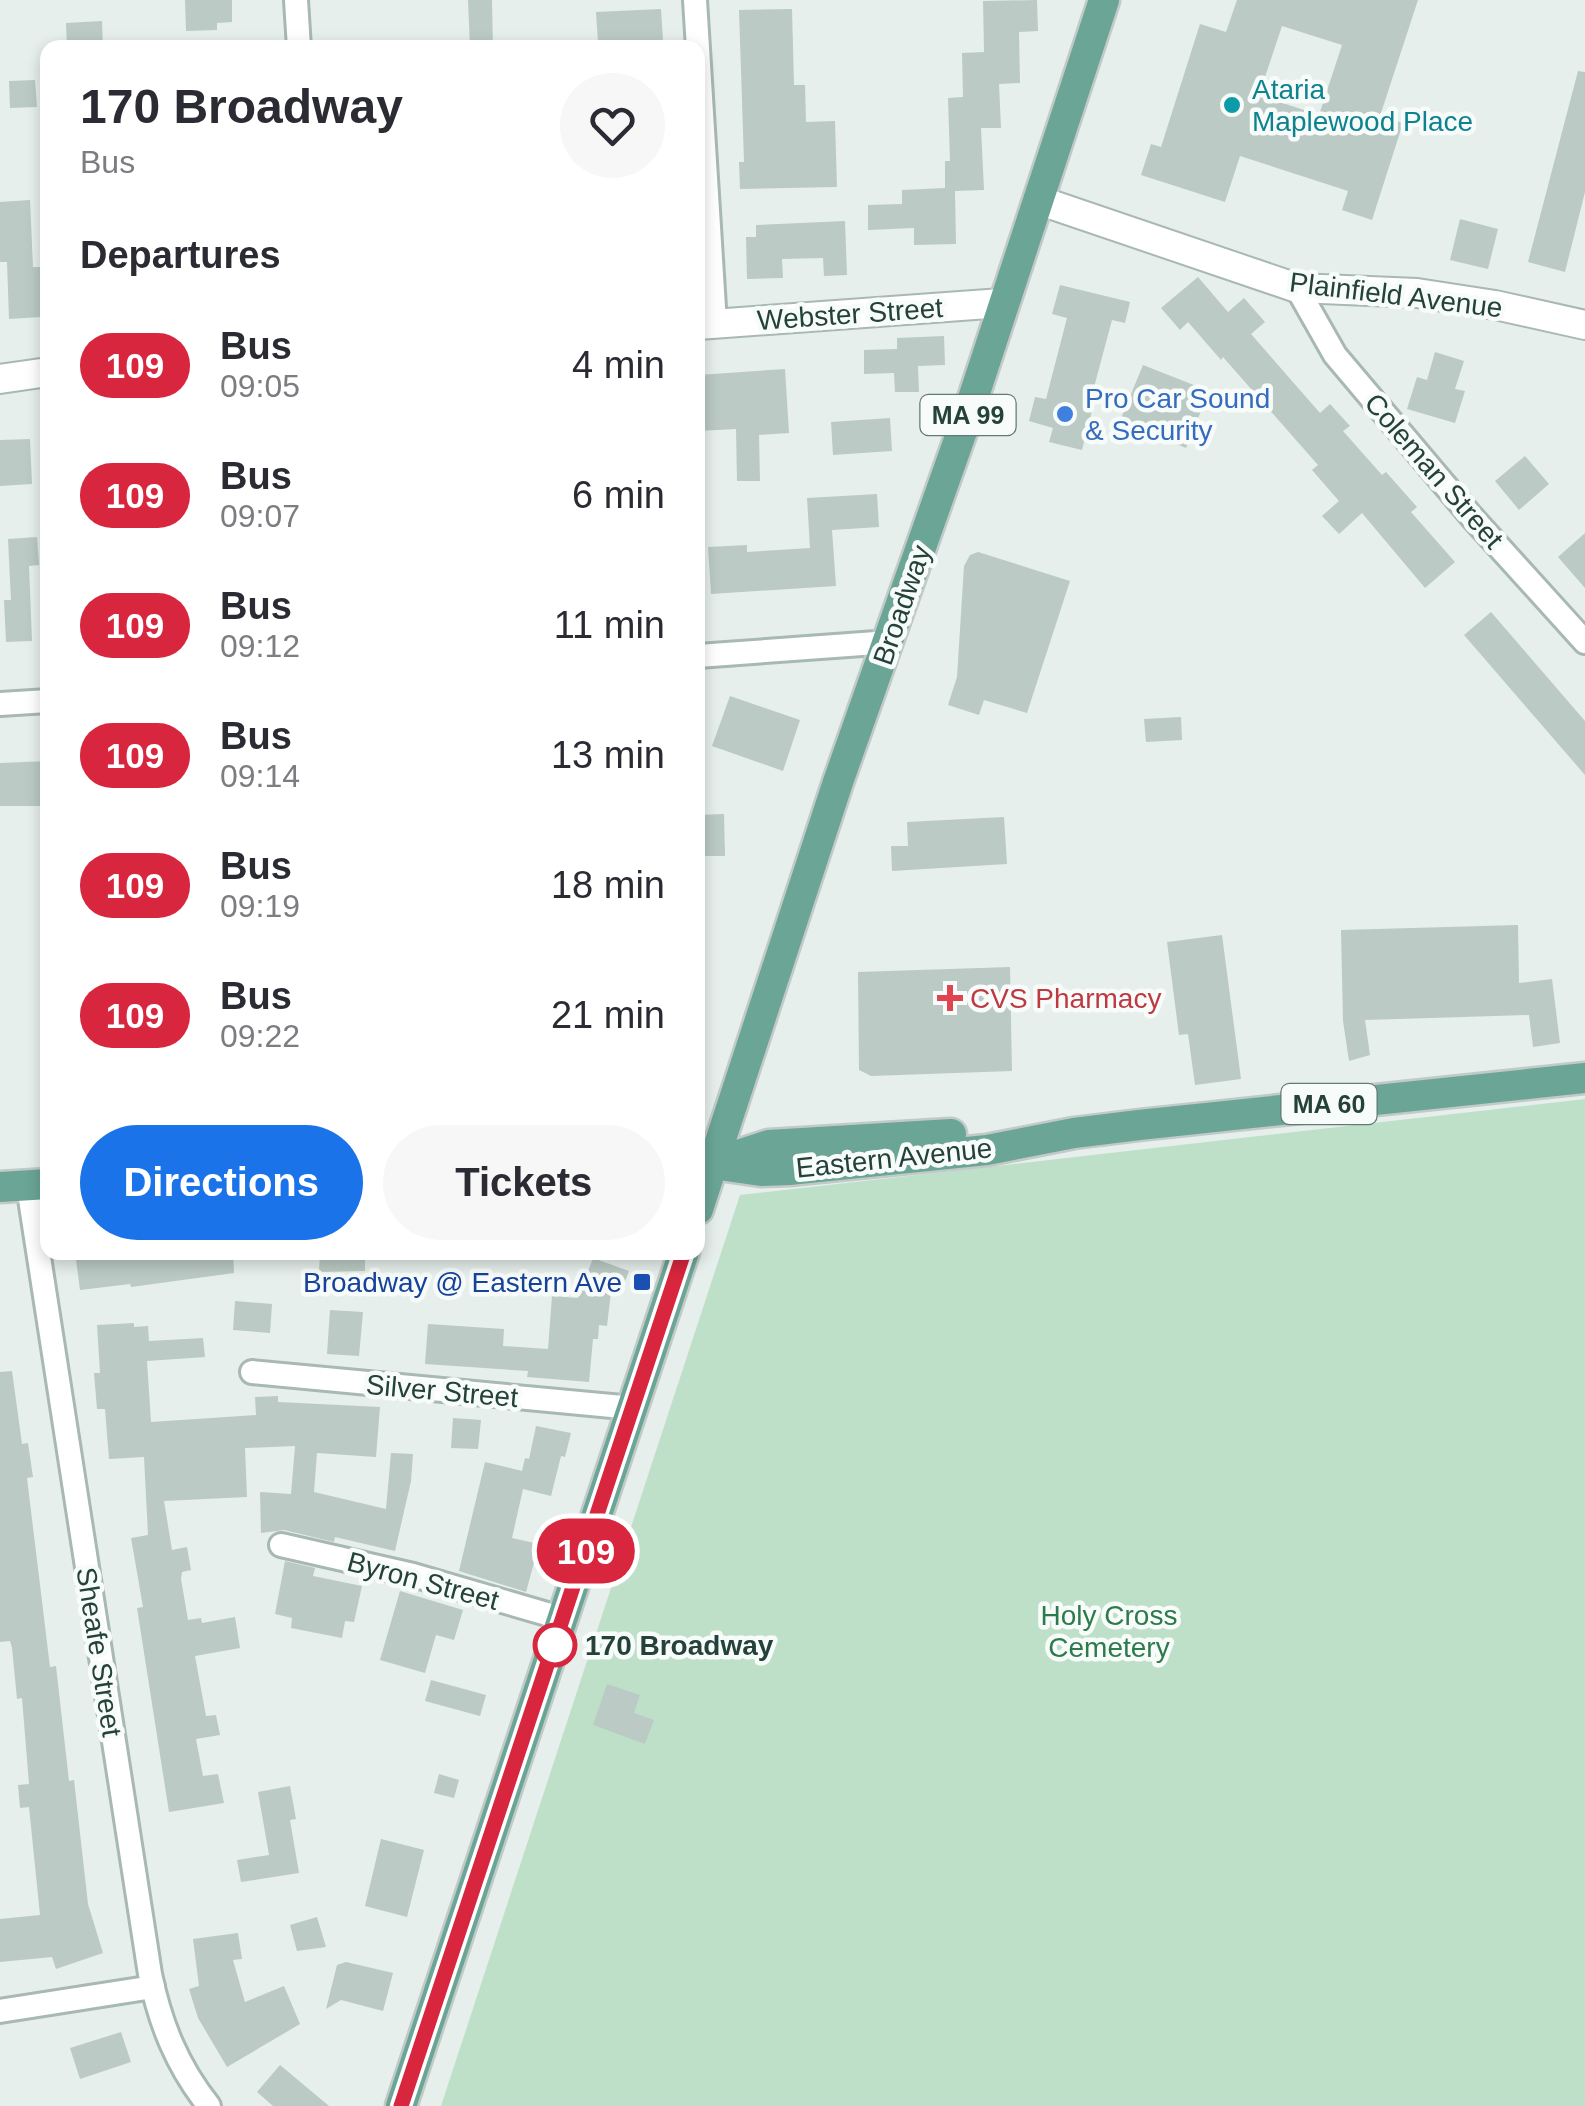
<!DOCTYPE html>
<style>
:root{--surface:#fff;--page:#f7f7f7;--text:#2b2b33;--muted:#7c7c81;--accent:#1a73e8}
body{margin:0;font-family:Helvetica,sans-serif;background:var(--page);color:var(--text);height:100vh;display:flex;flex-direction:column;font-size:38px;white-space:nowrap}
*{box-sizing:border-box;margin:0}
p{font-size:32px;color:var(--muted)}
.icon{flex:none;width:55px;height:55px;fill:none;stroke:currentColor;stroke-width:2;stroke-linecap:round;stroke-linejoin:round}
.map{position:relative;flex:1;overflow:hidden}
.drawer{position:absolute;left:40px;top:40px;width:665px;height:1220px;display:flex;flex-direction:column;background:var(--surface);border-radius:20px;box-shadow:0 5px 15px #0003}
.drawer>*{flex:none}
.badge{padding:0 20px;border-radius:32px;font-size:35px;line-height:65px}
.map>.badge{position:absolute;translate:-50% -50%;box-shadow:0 0 0 5px #fff}
h2{padding:0 40px;font-size:38px;line-height:90px}
.round{display:grid;place-items:center;flex:none;width:105px;height:105px;border-radius:52px;background:var(--page)}
.overview{display:flex;align-items:center;justify-content:space-between;height:170px;padding:0 40px}
h1{font-size:48px;font-weight:700;line-height:75px}
.action{display:flex;gap:20px;margin-top:auto;padding:20px 40px}
.action a{flex:1;height:115px;border-radius:60px;background:var(--accent);color:#fff;font-size:40px;font-weight:700;line-height:115px;text-align:center}
.action a+a{background:var(--page);color:var(--text)}
ul{padding:0;list-style:none}
li{display:flex;align-items:center;gap:30px;height:130px;padding:0 40px}
li div{flex:1}
li b{display:block;font-size:38px}
li em{font-style:normal}
li .badge{min-width:110px;font-weight:700;text-align:center}
.map>svg:first-child{display:block}
.green{fill:#bfe0c8}
.building{fill:#bbcac4;fill-rule:evenodd}
.lines{fill:none;stroke-linecap:round;stroke-linejoin:round}
.minor-casing{stroke:#a8b8b2;stroke-width:28}
.tertiary-casing{stroke:#a8b8b2;stroke-width:32}
.primary-casing{stroke:#c2cac8;stroke-width:35}
.minor{stroke:#fff;stroke-width:22}
.tertiary{stroke:#fff;stroke-width:28}
.primary{stroke:#6aa596;stroke-width:30}
.line-casing{stroke:#fff;stroke-width:22}
.line{stroke:#d7263d;stroke-width:15}
.culture-dot{fill:#0f9aa8;stroke:#f7fbf9;stroke-width:4}
.shop-dot{fill:#3f7fe0;stroke:#f7fbf9;stroke-width:4}
.health-dot{fill:#e0444e;stroke:#f7fbf9;stroke-width:4}
.transit-dot{fill:#1a4fb4;stroke:#f7fbf9;stroke-width:4}
.stop-dot{fill:#fff;stroke:#d7263d;stroke-width:5}
.labels{text-anchor:middle;dominant-baseline:central;stroke-width:9;stroke-linejoin:round;paint-order:stroke}
.shield{fill:#f7fbf9;stroke:#637a73;stroke-width:2.5}
.shield-label{font-size:25px;font-weight:bold;fill:#24423a}
.culture-label{font-size:28px;fill:#0d838f;stroke:#f7fbf9;text-anchor:start}
.street-label{font-size:28px;fill:#24423a;stroke:#f7fbf9}
.shop-label{font-size:28px;fill:#366cbe;stroke:#f7fbf9;text-anchor:start}
.health-label{font-size:28px;fill:#be3a42;stroke:#f7fbf9;text-anchor:start}
.transit-label{font-size:28px;fill:#164399;stroke:#f7fbf9;text-anchor:end}
.park-label{font-size:28px;fill:#2d7a4b;stroke:#f7fbf9}
.stop-label{font-size:28px;font-weight:bold;fill:#24423a;stroke:#f7fbf9;text-anchor:start}
</style>
<div class="map">
<svg width="1585" height="2106" viewBox="0 0 1585 2106">
<rect width="100%" height="100%" fill="#e6efeb"/>
<path class="green" d="M 1585,1099 L 1585,2106 L 441,2106 L 740,1195 Z"/>
<g class="building">
<path d="M 185,0 L 232,0 L 232,22 L 217,23 L 217,30 L 186,31 Z"/>
<path d="M 468,0 L 492,0 L 493,48 L 470,48 Z"/>
<path d="M 1037,0 L 1038,31 L 1019,32 L 1020,83 L 999,84 L 1001,128 L 981,128 L 984,190 L 955,191 L 956,244 L 914,245 L 914,228 L 868,230 L 868,205 L 902,204 L 902,190 L 945,188 L 945,161 L 950,161 L 948,98 L 963,97 L 962,53 L 984,52 L 983,1 Z"/>
<path d="M 1237,0 L 1418,0 L 1380,116 L 1403,123 L 1372,220 L 1342,210 L 1348,191 L 1240,156 L 1225,202 L 1141,175 L 1151,144 L 1161,147 L 1200,24 L 1226,32 ZM 1282,26 L 1342,45 L 1319,115 L 1259,95 Z"/>
<path d="M 661,9 L 663,40 L 598,43 L 596,12 Z"/>
<path d="M 792,9 L 794,85 L 805,85 L 806,122 L 835,121 L 837,187 L 740,189 L 739,162 L 744,162 L 739,10 Z"/>
<path d="M 102,21 L 103,48 L 67,48 L 66,23 Z"/>
<path d="M 1578,71 L 1585,72 L 1585,192 L 1565,272 L 1528,262 Z"/>
<path d="M 35,80 L 37,107 L 10,108 L 9,81 Z"/>
<path d="M 30,200 L 33,267 L 44,267 L 45,293 L 40,293 L 41,317 L 9,319 L 7,262 L 0,262 L 0,202 Z"/>
<path d="M 1460,219 L 1498,229 L 1488,269 L 1450,260 Z"/>
<path d="M 845,221 L 847,275 L 824,276 L 823,258 L 782,259 L 783,278 L 747,279 L 746,237 L 756,237 L 756,225 Z"/>
<path d="M 1198,277 L 1228,312 L 1244,298 L 1265,322 L 1251,334 L 1320,413 L 1330,404 L 1350,426 L 1343,431 L 1382,475 L 1386,472 L 1417,507 L 1411,512 L 1455,562 L 1425,588 L 1362,513 L 1339,534 L 1322,516 L 1339,501 L 1312,470 L 1318,465 L 1223,357 L 1221,360 L 1188,322 L 1180,330 L 1161,308 Z"/>
<path d="M 1060,285 L 1130,302 L 1125,323 L 1112,320 L 1089,406 L 1093,407 L 1082,450 L 1049,442 L 1053,428 L 1029,421 L 1035,397 L 1046,399 L 1067,318 L 1052,314 Z"/>
<path d="M 944,336 L 945,365 L 918,366 L 919,392 L 895,392 L 894,373 L 864,374 L 864,350 L 897,349 L 897,338 Z"/>
<path d="M 1435,352 L 1464,361 L 1455,389 L 1465,391 L 1455,423 L 1407,409 L 1417,377 L 1427,380 Z"/>
<path d="M 1143,365 L 1209,391 L 1186,448 L 1120,421 Z"/>
<path d="M 785,369 L 789,433 L 759,435 L 760,481 L 737,481 L 736,429 L 698,431 L 698,375 Z"/>
<path d="M 890,418 L 892,451 L 833,455 L 831,422 Z"/>
<path d="M 30,439 L 32,484 L 0,486 L 0,440 Z"/>
<path d="M 1525,456 L 1549,484 L 1519,510 L 1495,481 Z"/>
<path d="M 877,494 L 879,527 L 832,530 L 836,586 L 711,594 L 708,547 L 747,545 L 747,552 L 810,548 L 807,498 Z"/>
<path d="M 1585,533 L 1585,588 L 1558,557 Z"/>
<path d="M 37,537 L 39,565 L 29,566 L 32,641 L 6,642 L 4,600 L 11,600 L 8,539 Z"/>
<path d="M 978,552 L 1070,581 L 1027,713 L 984,700 L 979,715 L 948,705 L 957,677 L 964,566 L 970,555 Z"/>
<path d="M 1491,612 L 1585,721 L 1585,775 L 1464,635 Z"/>
<path d="M 730,696 L 800,720 L 783,771 L 712,746 Z"/>
<path d="M 1181,717 L 1182,740 L 1146,742 L 1144,719 Z"/>
<path d="M 48,761 L 48,806 L 0,806 L 0,763 Z"/>
<path d="M 724,814 L 725,856 L 698,856 L 698,815 Z"/>
<path d="M 1004,817 L 1007,864 L 892,871 L 891,846 L 908,846 L 907,822 Z"/>
<path d="M 1518,925 L 1519,983 L 1552,979 L 1560,1043 L 1533,1047 L 1529,1015 L 1365,1020 L 1370,1055 L 1349,1061 L 1343,1021 L 1341,930 Z"/>
<path d="M 1222,935 L 1241,1079 L 1195,1085 L 1188,1034 L 1179,1035 L 1167,942 Z"/>
<path d="M 1010,967 L 1012,1071 L 871,1076 L 859,1070 L 858,972 Z"/>
<path d="M 75,1252 L 233,1252 L 234,1273 L 131,1287 L 130,1284 L 80,1290 Z"/>
<path d="M 320,1252 L 365,1252 L 365,1271 L 319,1272 Z"/>
<path d="M 593,1258 L 629,1271 L 620,1295 L 611,1292 L 607,1326 L 599,1325 L 598,1339 L 593,1339 L 589,1382 L 527,1377 L 528,1371 L 425,1364 L 428,1324 L 504,1329 L 503,1346 L 548,1349 L 552,1296 L 578,1298 Z"/>
<path d="M 235,1301 L 272,1304 L 270,1333 L 233,1330 Z"/>
<path d="M 330,1310 L 363,1312 L 359,1356 L 327,1354 Z"/>
<path d="M 134,1323 L 134,1327 L 148,1326 L 149,1341 L 203,1338 L 205,1357 L 147,1361 L 151,1422 L 256,1415 L 255,1397 L 278,1396 L 278,1402 L 380,1407 L 376,1457 L 317,1453 L 314,1492 L 386,1509 L 391,1453 L 413,1454 L 411,1481 L 395,1551 L 335,1537 L 334,1542 L 284,1530 L 261,1533 L 260,1492 L 291,1494 L 295,1446 L 245,1448 L 247,1497 L 164,1501 L 172,1550 L 187,1547 L 191,1570 L 182,1572 L 181,1579 L 188,1620 L 201,1618 L 202,1623 L 235,1617 L 240,1648 L 195,1656 L 206,1716 L 216,1715 L 220,1735 L 196,1739 L 203,1776 L 218,1774 L 224,1803 L 169,1812 L 137,1608 L 143,1607 L 131,1538 L 148,1535 L 144,1457 L 109,1459 L 105,1409 L 97,1409 L 94,1373 L 100,1373 L 97,1325 Z"/>
<path d="M 12,1371 L 22,1444 L 28,1443 L 33,1477 L 27,1478 L 50,1667 L 56,1666 L 69,1781 L 74,1780 L 88,1904 L 103,1953 L 56,1969 L 52,1957 L 0,1962 L 0,1919 L 40,1915 L 29,1807 L 20,1808 L 18,1785 L 29,1784 L 22,1698 L 17,1699 L 12,1648 L 10,1641 L 0,1642 L 0,1372 Z"/>
<path d="M 453,1418 L 481,1420 L 478,1449 L 451,1448 Z"/>
<path d="M 536,1426 L 571,1433 L 565,1457 L 561,1456 L 551,1496 L 523,1489 L 512,1538 L 539,1544 L 526,1592 L 459,1571 L 485,1462 L 522,1471 L 525,1458 L 529,1459 Z"/>
<path d="M 285,1561 L 315,1568 L 313,1576 L 362,1586 L 354,1622 L 345,1621 L 342,1638 L 291,1628 L 292,1618 L 275,1614 Z"/>
<path d="M 400,1591 L 463,1610 L 454,1640 L 436,1635 L 425,1673 L 380,1660 Z"/>
<path d="M 431,1680 L 486,1695 L 480,1716 L 425,1701 Z"/>
<path d="M 607,1684 L 640,1695 L 634,1713 L 654,1720 L 645,1744 L 593,1725 Z"/>
<path d="M 439,1774 L 459,1780 L 454,1798 L 434,1793 Z"/>
<path d="M 290,1786 L 296,1819 L 290,1820 L 299,1873 L 241,1882 L 237,1860 L 269,1855 L 258,1792 Z"/>
<path d="M 381,1839 L 424,1850 L 407,1917 L 365,1906 Z"/>
<path d="M 317,1917 L 326,1947 L 297,1951 L 290,1925 Z"/>
<path d="M 238,1933 L 242,1959 L 233,1960 L 245,2002 L 284,1986 L 300,2024 L 227,2067 L 198,2018 L 189,1989 L 199,1986 L 193,1939 Z"/>
<path d="M 346,1962 L 393,1973 L 383,2011 L 341,2000 L 326,2009 L 337,1965 Z"/>
<path d="M 121,2032 L 131,2062 L 80,2079 L 70,2048 Z"/>
<path d="M 280,2065 L 329,2106 L 273,2106 L 257,2092 Z"/>
</g>
<g class="lines">
<defs>
<g id="minor">
<path d="M 296,0 L 299,48"/>
<path d="M 695,0 L 715,324"/>
<path d="M 1297,288 L 1335,355 L 1471,516 L 1585,642"/>
<path d="M 698,656 L 890,642"/>
<path d="M 0,704 L 48,701"/>
<path d="M 28,1186 L 150,1974 C 160,2023 177,2066 209,2106"/>
<path d="M 252,1372 L 633,1408"/>
<path d="M 281,1545 L 413,1575 L 564,1619"/>
<path d="M 0,2011 L 153,1987"/>
</g>
<g id="tertiary">
<path d="M 1038,200 L 1297,288 L 1417,293 L 1495,305 L 1585,325"/>
<path d="M 698,325 L 1002,303"/>
<path d="M 0,379 L 48,372"/>
</g>
<g id="primary">
<path d="M 720,1161 L 769,1145 L 951,1134"/>
<path d="M 698,1162 L 761,1171 L 789,1170 L 987,1150 L 1074,1133 L 1139,1125 L 1585,1078"/>
<path d="M 0,1187 L 48,1184"/>
<path d="M 698,1209 L 838,782 L 967,417 L 1104,0"/>
<path d="M 401,2106 L 684,1252"/>
</g>
</defs>
<use href="#minor" class="minor-casing"/>
<use href="#tertiary" class="tertiary-casing"/>
<use href="#primary" class="primary-casing"/>
<use href="#minor" class="minor"/>
<use href="#tertiary" class="tertiary"/>
<use href="#primary" class="primary"/>
</g>
<g class="lines">
<defs>
<path id="line" d="M 401,2106 L 684,1252"/>
</defs>
<use href="#line" class="line-casing"/>
<use href="#line" class="line"/>
</g>
<circle class="culture-dot" cx="1232" cy="105" r="10"/>
<circle class="shop-dot" cx="1065" cy="414" r="10"/>
<path class="health-dot" d="M945 983h10v10h10v10h-10v10h-10v-10h-10v-10h10z"/>
<rect class="transit-dot" x="632" y="1272" width="20" height="20" rx="5"/>
<circle class="stop-dot" cx="555" cy="1645" r="20"/>
<g class="labels">
<g class="shield">
<rect x="920.5" y="395" width="95" height="40" rx="8"/>
<rect x="1281.5" y="1084" width="95" height="40" rx="8"/>
</g>
<g class="shield-label">
<text x="968" y="415">MA 99</text>
<text x="1329" y="1104">MA 60</text>
</g>
<g class="culture-label">
<text x="1252" y="89">Ataria<tspan x="1252" dy="32">Maplewood Place</tspan></text>
</g>
<g class="street-label">
<text transform="translate(1396 295) rotate(7)">Plainfield Avenue</text>
<text transform="translate(850 314) rotate(-4)">Webster Street</text>
<text transform="translate(1434 471) rotate(49)">Coleman Street</text>
<text transform="translate(902 605) rotate(-71)">Broadway</text>
<text transform="translate(894 1158) rotate(-6)">Eastern Avenue</text>
<text transform="translate(442 1391) rotate(5)">Silver Street</text>
<text transform="translate(423 1581) rotate(15)">Byron Street</text>
<text transform="translate(99 1652) rotate(81)">Sheafe Street</text>
</g>
<g class="shop-label">
<text x="1085" y="398">Pro Car Sound<tspan x="1085" dy="32">&amp; Security</tspan></text>
</g>
<g class="health-label">
<text x="970" y="998">CVS Pharmacy</text>
</g>
<g class="transit-label">
<text x="622" y="1282">Broadway @ Eastern Ave</text>
</g>
<g class="park-label">
<text x="1109" y="1615">Holy Cross<tspan x="1109" dy="32">Cemetery</tspan></text>
</g>
<g class="stop-label">
<text x="585" y="1645">170 Broadway</text>
</g>
</g>
</svg>
<b class="badge" style="left:586px;top:1551px;background:#d7263d;color:#fff">109</b>
<section class="drawer">
<div class="overview"><div><h1>170 Broadway</h1><p>Bus</p></div><a class="round"><svg class="icon" aria-label="heart" viewBox="0 0 24 24"><path d="M12 20l-8-8c-3-5 5-10 8-4 3-6 11-1 8 4z"/></svg></a></div>
<h2>Departures</h2>
<ul>
<li><span class="badge" style="background:#d7263d;color:#fff">109</span><div><b>Bus</b><p>09:05</p></div><em>4 min</em></li>
<li><span class="badge" style="background:#d7263d;color:#fff">109</span><div><b>Bus</b><p>09:07</p></div><em>6 min</em></li>
<li><span class="badge" style="background:#d7263d;color:#fff">109</span><div><b>Bus</b><p>09:12</p></div><em>11 min</em></li>
<li><span class="badge" style="background:#d7263d;color:#fff">109</span><div><b>Bus</b><p>09:14</p></div><em>13 min</em></li>
<li><span class="badge" style="background:#d7263d;color:#fff">109</span><div><b>Bus</b><p>09:19</p></div><em>18 min</em></li>
<li><span class="badge" style="background:#d7263d;color:#fff">109</span><div><b>Bus</b><p>09:22</p></div><em>21 min</em></li>
</ul>
<div class="action"><a>Directions</a><a>Tickets</a></div>
</section>
</div>
